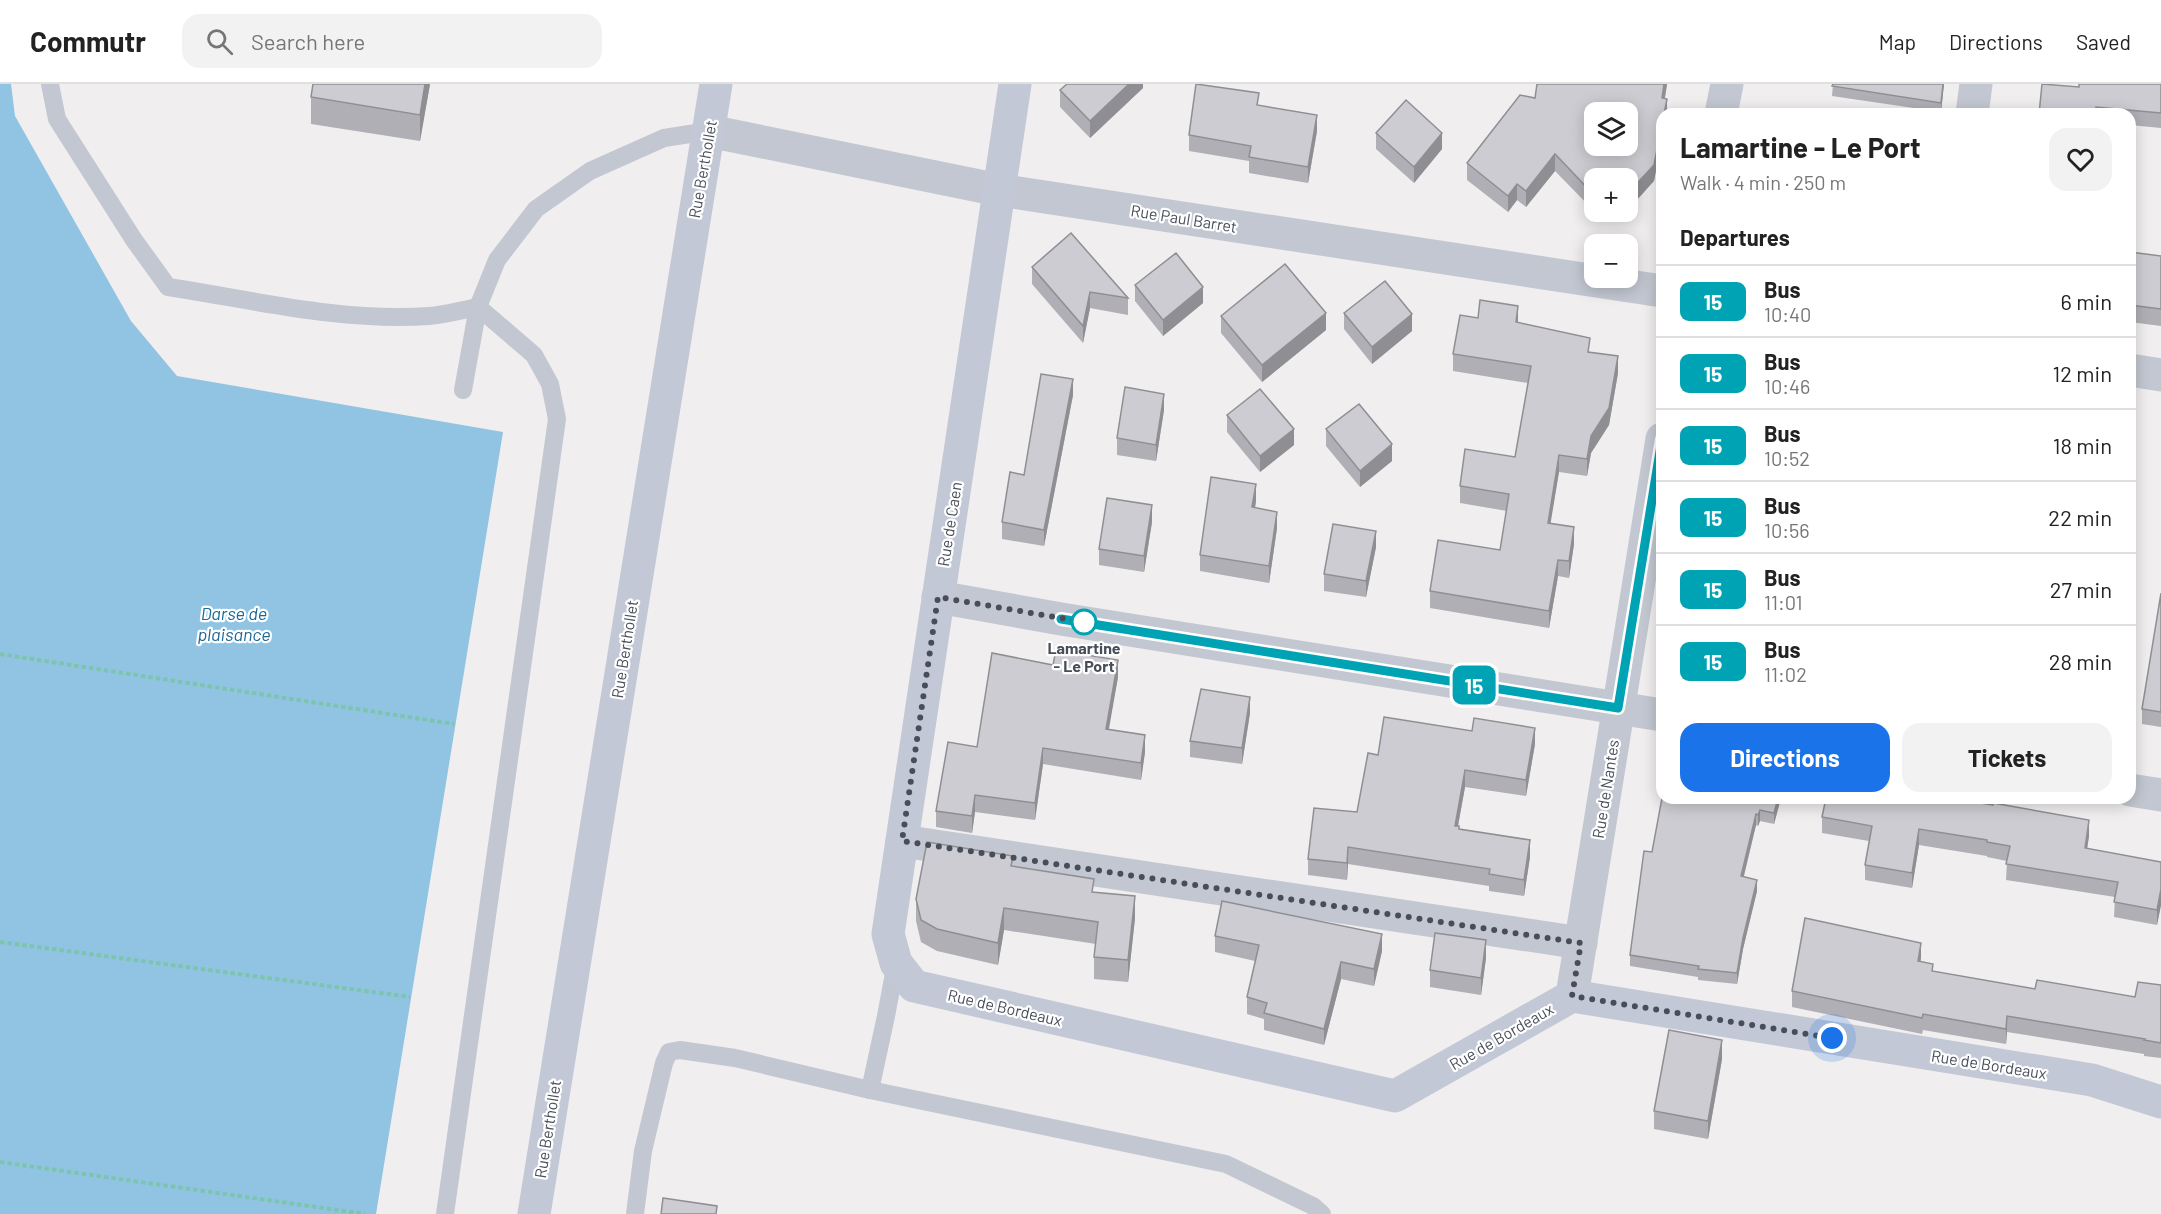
<!DOCTYPE html>
<meta charset="utf-8">
<style>
:root{--surface:#fff;--page:#f2f2f2;--text:#222;--muted:#767676;--line:#e0e0e0;--accent:#1a73e8}
body{margin:0;font-family:Barlow,sans-serif;background:var(--page);color:var(--text);height:100vh;display:flex;flex-direction:column;font-size:22px;white-space:nowrap}
*{box-sizing:border-box;margin:0}
p{font-size:20px;color:var(--muted)}
.icon{flex:none;width:33px;height:33px;fill:none;stroke:currentColor;stroke-width:2;stroke-linecap:round;stroke-linejoin:round}
.map{position:relative;flex:1;overflow:hidden}
.sheet{position:absolute;left:1656px;top:24px;width:480px;height:696px;display:flex;flex-direction:column;background:var(--surface);border-radius:18px;box-shadow:0 3px 15px #0003}
.sheet>*{flex:none}
.badge{padding:0 12px;border-radius:9px;font-size:21px;line-height:39px}
.tools{position:absolute;left:1584px;top:18px;display:grid;gap:12px}
.tools a{display:grid;place-items:center;width:54px;height:54px;border-radius:12px;background:var(--surface);box-shadow:0 3px 15px #0003;font-size:30px}
.you{position:absolute;width:30px;height:30px;margin:-15px;border:4px solid #fff;border-radius:50%;background:#1a73e8;box-shadow:0 0 0 9px #1a73e833}
.map>.badge{position:absolute;translate:-50% -50%;box-shadow:0 0 0 3px #fff}
h2{padding:0 24px;font-size:22px;line-height:54px}
.round{display:grid;place-items:center;flex:none;width:63px;height:63px;border-radius:18px;background:var(--page)}
.headline{display:flex;align-items:center;justify-content:space-between;height:102px;padding:0 24px}
h1{font-size:28px;font-weight:700;line-height:45px}
.action{display:flex;gap:12px;margin-top:auto;padding:12px 24px}
.action a{flex:1;height:69px;border-radius:18px;background:var(--accent);color:#fff;font-size:24px;font-weight:700;line-height:69px;text-align:center}
.action a+a{background:var(--page);color:var(--text)}
ul{padding:0;list-style:none}
li{display:flex;align-items:center;gap:18px;height:72px;padding:0 24px;border-top:2px solid var(--line)}
li div{flex:1}
li b{display:block;font-size:22px}
li em{font-style:normal}
li .badge{min-width:66px;font-weight:700;text-align:center}
header{display:flex;align-items:center;gap:36px;box-sizing:border-box;height:84px;padding:0 30px;background:var(--surface);border-bottom:2px solid var(--line)}
header strong{font-size:28px}
nav{display:flex;gap:33px;margin-inline-start:auto;font-size:21px}
.search{width:420px;height:54px;background:var(--page);display:flex;align-items:center;gap:15px;box-sizing:border-box;padding:0 21px;border-radius:18px;color:var(--muted);font-size:22px}
.map>svg:first-child{display:block}
.water{fill:#91c4e2}
.lines{fill:none;stroke-linecap:round;stroke-linejoin:round}
.path{stroke:#7cc4ad;stroke-width:4;stroke-dasharray:4.5 3;stroke-linecap:butt}
.lane{stroke:#c2c7d1;stroke-width:18}
.street{stroke:#c2c7d1;stroke-width:33}
.secondary{stroke:#c2c8d5;stroke-width:33}
.wall{fill:#afafb5}
.shaded-wall{fill:#8f8f93}
.building{fill:#ccccd2;stroke:#8f8f93;stroke-width:1.5;fill-rule:evenodd}
.line-casing{stroke:#fff;stroke-width:14}
.line{stroke:#00a3b4;stroke-width:9}
.walk{stroke:#484e59;stroke-width:6;stroke-dasharray:0 10.8}
.stop-dot{fill:#fff;stroke:#00a3b4;stroke-width:3}
.labels{text-anchor:middle;dominant-baseline:central;stroke-width:4.5;stroke-linejoin:round;paint-order:stroke}
.street-label{font-size:16px;fill:#484e59;stroke:#fff}
.stop-label{font-size:16px;font-weight:bold;fill:#484e59;stroke:#fff}
.water-label{font-size:18px;font-style:italic;fill:#1b6999;stroke:#fff}
</style>
<header>
<strong>Commutr</strong>
<div class="search"><svg class="icon" aria-label="search" viewBox="0 0 24 24"><circle cx="10" cy="10" r="6"/><path d="M15 15l6 6"/></svg>Search here</div>
<nav><a>Map</a><a>Directions</a><a>Saved</a></nav>
</header>
<div class="map">
<svg width="2161" height="1130" viewBox="0 0 2161 1130">
<rect width="100%" height="100%" fill="#f0eeee"/>
<path class="water" d="M 0,0 L 11,0 L 15,32 L 131,237 L 177,292 L 503,348 L 376,1130 L 0,1130 Z"/>
<g class="lines">
<g class="path">
<path d="M 0,570 L 454,640"/>
<path d="M 0,858 L 410,913"/>
<path d="M 0,1078 L 365,1130"/>
</g>
<g class="lane">
<path d="M 50,0 L 57,35 L 134,156 L 168,203 C 253,216 342,238 429,232 C 445,231 462,226 478,223"/>
<path d="M 463,306 L 478,223 L 497,176 L 536,125 L 590,87 L 664,54 L 709,47"/>
<path d="M 870,1006 L 886,932 L 896,879"/>
<path d="M 445,1130 L 557,335 L 550,300 L 534,271 L 478,223"/>
<path d="M 635,1130 L 643,1067 L 664,979 L 669,968 L 680,966 L 735,974 L 870,1006 L 1226,1080 L 1313,1122 L 1322,1130"/>
</g>
<g class="street">
<path d="M 1721,30 L 1727,0"/>
<path d="M 1972,30 L 1976,0"/>
<path d="M 709,47 L 999,106 L 1662,207"/>
<path d="M 2130,286 L 2161,291"/>
<path d="M 938,513 L 1061,535 L 1662,631"/>
<path d="M 2130,706 L 2161,711"/>
<path d="M 902,757 L 1581,859"/>
<path d="M 1572,912 L 1662,355"/>
</g>
<g class="secondary">
<path d="M 1015,0 L 888,850 L 896,879 L 914,902 L 1395,1012 L 1572,912 L 2092,996 L 2161,1018"/>
<path d="M 534,1130 L 716,0"/>
</g>
</g>
<g class="wall">
<path d="M 313,0 L 430,0 L 420,57 L 311,40 L 311,13 Z"/>
<path d="M 1143,0 L 1143,4 L 1090,54 L 1060,23 L 1060,6 Z"/>
<path d="M 1537,0 L 1667,0 L 1665,15 L 1667,30 L 1662,30 L 1662,55 L 1654,97 L 1594,94 L 1594,127 L 1555,87 L 1526,123 L 1517,116 L 1508,128 L 1467,96 L 1467,79 L 1535,14 Z"/>
<path d="M 1833,0 L 1944,0 L 1941,28 L 1832,12 Z"/>
<path d="M 2161,0 L 2161,44 L 2130,41 L 2130,30 L 2039,30 L 2079,3 Z"/>
<path d="M 1259,22 L 1317,47 L 1308,99 L 1249,89 L 1249,77 L 1189,67 L 1189,51 Z"/>
<path d="M 1376,49 L 1442,65 L 1414,99 L 1376,65 Z"/>
<path d="M 1595,128 L 1626,128 L 1622,131 L 1603,136 Z"/>
<path d="M 2130,168 L 2161,172 L 2161,242 L 2130,238 Z"/>
<path d="M 1032,183 L 1128,214 L 1128,231 L 1090,224 L 1083,259 L 1032,200 Z"/>
<path d="M 1135,201 L 1203,219 L 1163,252 L 1135,217 Z"/>
<path d="M 1344,229 L 1412,247 L 1372,280 L 1344,245 Z"/>
<path d="M 1221,232 L 1326,246 L 1262,298 L 1221,249 Z"/>
<path d="M 1478,234 L 1518,238 L 1590,268 L 1618,289 L 1609,341 L 1591,369 L 1587,392 L 1559,388 L 1550,439 L 1574,460 L 1569,494 L 1558,492 L 1549,544 L 1430,524 L 1430,507 L 1500,466 L 1507,427 L 1460,419 L 1460,402 L 1515,373 L 1528,299 L 1453,287 L 1453,270 Z"/>
<path d="M 1073,311 L 1044,462 L 1002,455 L 1002,438 L 1024,391 Z"/>
<path d="M 1164,326 L 1156,377 L 1117,371 L 1117,354 Z"/>
<path d="M 1227,331 L 1294,361 L 1260,388 L 1227,348 Z"/>
<path d="M 1326,345 L 1392,377 L 1360,403 L 1326,362 Z"/>
<path d="M 1256,417 L 1255,424 L 1277,444 L 1269,499 L 1200,487 L 1200,471 Z"/>
<path d="M 1152,438 L 1144,488 L 1099,481 L 1099,465 Z"/>
<path d="M 1376,463 L 1366,513 L 1324,507 L 1324,490 Z"/>
<path d="M 2161,509 L 2161,643 L 2142,640 L 2142,625 Z"/>
<path d="M 1118,593 L 1108,645 L 1145,668 L 1141,696 L 1043,680 L 1035,736 L 975,728 L 972,749 L 936,743 L 936,727 Z"/>
<path d="M 1250,629 L 1242,680 L 1190,673 L 1190,657 Z"/>
<path d="M 1535,660 L 1526,712 L 1465,703 L 1458,742 L 1459,745 L 1530,773 L 1524,812 L 1489,807 L 1489,802 L 1348,780 L 1347,796 L 1308,791 L 1308,775 L 1357,728 L 1378,671 Z"/>
<path d="M 1781,714 L 1774,740 L 1760,737 L 1758,742 L 1756,741 L 1744,792 L 1757,807 L 1743,865 L 1737,900 L 1698,896 L 1698,893 L 1630,882 L 1630,871 L 1652,768 Z"/>
<path d="M 1822,733 L 2089,752 L 2087,764 L 2161,778 L 2161,821 L 2157,841 L 2114,833 L 2115,813 L 2006,796 L 2007,777 L 1987,773 L 1987,772 L 1919,761 L 1912,804 L 1865,796 L 1865,781 L 1869,757 L 1822,749 Z"/>
<path d="M 1013,783 L 1094,808 L 1135,834 L 1128,898 L 1094,895 L 1094,873 L 1096,860 L 1004,846 L 998,881 L 937,867 L 921,858 L 916,837 L 916,815 Z"/>
<path d="M 1215,852 L 1382,867 L 1374,902 L 1341,895 L 1324,961 L 1264,946 L 1264,935 L 1247,930 L 1247,913 L 1255,877 L 1215,868 Z"/>
<path d="M 1486,874 L 1481,911 L 1430,903 L 1430,886 Z"/>
<path d="M 1921,874 L 1920,877 L 1933,887 L 2035,905 L 2135,913 L 2161,901 L 2161,974 L 2144,972 L 2144,970 L 2007,948 L 2006,960 L 1923,946 L 1922,950 L 1792,923 L 1792,907 Z"/>
<path d="M 1722,975 L 1708,1055 L 1654,1045 L 1654,1027 Z"/>
</g>
<g class="shaded-wall">
<path d="M 425,0 L 430,0 L 420,57 L 420,31 Z"/>
<path d="M 1129,0 L 1143,0 L 1143,4 L 1090,54 L 1090,37 Z"/>
<path d="M 1664,0 L 1667,0 L 1662,30 L 1662,14 Z"/>
<path d="M 1943,0 L 1944,0 L 1941,28 L 1941,19 Z"/>
<path d="M 1667,15 L 1667,30 L 1664,30 Z"/>
<path d="M 1317,31 L 1317,47 L 1308,99 L 1308,83 Z"/>
<path d="M 1662,39 L 1662,55 L 1654,97 L 1628,126 L 1628,109 Z"/>
<path d="M 1442,49 L 1442,65 L 1414,99 L 1414,83 Z"/>
<path d="M 1555,70 L 1555,87 L 1526,123 L 1526,107 Z"/>
<path d="M 1517,100 L 1517,116 L 1508,128 L 1508,112 Z"/>
<path d="M 1603,128 L 1626,128 L 1622,131 L 1603,136 Z"/>
<path d="M 1203,203 L 1203,219 L 1163,252 L 1163,236 Z"/>
<path d="M 1090,208 L 1090,224 L 1083,259 L 1083,242 Z"/>
<path d="M 1518,222 L 1518,239 L 1516,238 Z"/>
<path d="M 1326,229 L 1326,246 L 1262,298 L 1262,281 Z"/>
<path d="M 1412,230 L 1412,247 L 1372,280 L 1372,263 Z"/>
<path d="M 1618,272 L 1618,289 L 1609,341 L 1591,369 L 1587,392 L 1587,375 L 1591,352 Z"/>
<path d="M 1073,295 L 1073,311 L 1044,462 L 1044,446 Z"/>
<path d="M 1164,310 L 1164,326 L 1156,377 L 1156,361 Z"/>
<path d="M 2133,313 L 2133,330 L 2130,357 L 2130,340 Z"/>
<path d="M 1294,345 L 1294,361 L 1260,388 L 1260,372 Z"/>
<path d="M 1392,360 L 1392,377 L 1360,403 L 1360,387 Z"/>
<path d="M 1559,371 L 1559,388 L 1548,455 L 1548,439 Z"/>
<path d="M 1256,400 L 1256,417 L 1252,440 L 1252,423 Z"/>
<path d="M 1152,421 L 1152,438 L 1144,488 L 1144,472 Z"/>
<path d="M 1277,428 L 1277,444 L 1269,499 L 1269,482 Z"/>
<path d="M 1574,443 L 1574,460 L 1569,494 L 1569,477 Z"/>
<path d="M 1376,447 L 1376,463 L 1366,513 L 1366,497 Z"/>
<path d="M 1558,476 L 1558,492 L 1549,544 L 1549,527 Z"/>
<path d="M 1118,576 L 1118,593 L 1106,662 L 1106,645 Z"/>
<path d="M 1250,613 L 1250,629 L 1242,680 L 1242,664 Z"/>
<path d="M 1535,644 L 1535,660 L 1526,712 L 1526,696 Z"/>
<path d="M 1145,651 L 1145,668 L 1141,696 L 1141,679 Z"/>
<path d="M 1043,664 L 1043,680 L 1035,736 L 1035,719 Z"/>
<path d="M 1465,686 L 1465,703 L 1455,758 L 1455,742 Z"/>
<path d="M 975,711 L 975,728 L 972,749 L 972,732 Z"/>
<path d="M 1778,714 L 1781,714 L 1774,740 L 1774,729 Z"/>
<path d="M 1760,726 L 1760,737 L 1758,742 L 1758,731 Z"/>
<path d="M 1756,730 L 1756,741 L 1741,803 L 1741,792 Z"/>
<path d="M 2089,736 L 2089,752 L 2085,779 L 2085,764 Z"/>
<path d="M 1919,745 L 1919,761 L 1912,804 L 1912,789 Z"/>
<path d="M 1530,756 L 1530,773 L 1524,812 L 1524,796 Z"/>
<path d="M 1348,763 L 1348,780 L 1347,796 L 1347,779 Z"/>
<path d="M 1757,796 L 1757,807 L 1743,865 L 1737,900 L 1737,889 L 1743,854 Z"/>
<path d="M 2161,805 L 2161,821 L 2157,841 L 2157,826 Z"/>
<path d="M 1135,812 L 1135,834 L 1128,898 L 1128,876 Z"/>
<path d="M 1004,824 L 1004,846 L 998,881 L 998,859 Z"/>
<path d="M 1382,850 L 1382,867 L 1374,902 L 1374,885 Z"/>
<path d="M 1486,856 L 1486,874 L 1481,911 L 1481,894 Z"/>
<path d="M 1921,859 L 1921,874 L 1918,892 L 1918,877 Z"/>
<path d="M 1341,878 L 1341,895 L 1324,961 L 1324,945 Z"/>
<path d="M 2007,932 L 2007,948 L 2006,960 L 2006,945 Z"/>
<path d="M 1722,956 L 1722,975 L 1708,1055 L 1708,1037 Z"/>
</g>
<g class="building">
<path d="M 313,0 L 425,0 L 420,31 L 311,13 Z"/>
<path d="M 1067,0 L 1129,0 L 1090,37 L 1060,6 Z"/>
<path d="M 1196,0 L 1259,9 L 1257,21 L 1317,31 L 1308,83 L 1249,73 L 1251,62 L 1189,51 Z"/>
<path d="M 1537,0 L 1664,0 L 1662,14 L 1667,15 L 1664,30 L 1662,30 L 1662,39 L 1654,81 L 1628,109 L 1628,94 L 1594,94 L 1594,111 L 1555,70 L 1526,107 L 1517,100 L 1508,112 L 1467,79 L 1520,11 L 1535,14 ZM 1594,28 L 1628,28 L 1628,62 L 1594,62 Z"/>
<path d="M 1833,0 L 1943,0 L 1941,19 L 1832,2 Z"/>
<path d="M 2042,0 L 2079,3 L 2079,0 L 2161,0 L 2161,29 L 2096,23 L 2095,30 L 2039,30 Z"/>
<path d="M 1406,16 L 1442,49 L 1414,83 L 1376,49 Z"/>
<path d="M 1071,149 L 1128,214 L 1090,208 L 1083,242 L 1032,183 Z"/>
<path d="M 2130,168 L 2161,172 L 2161,225 L 2130,221 Z"/>
<path d="M 1176,169 L 1203,203 L 1163,236 L 1135,201 Z"/>
<path d="M 1285,180 L 1326,229 L 1262,281 L 1221,232 Z"/>
<path d="M 1385,197 L 1412,230 L 1372,263 L 1344,229 Z"/>
<path d="M 1480,216 L 1518,222 L 1516,238 L 1590,254 L 1588,268 L 1618,272 L 1609,324 L 1591,352 L 1587,375 L 1559,371 L 1548,439 L 1574,443 L 1569,477 L 1558,476 L 1549,527 L 1430,507 L 1438,456 L 1500,466 L 1509,410 L 1460,402 L 1465,365 L 1515,373 L 1531,282 L 1453,270 L 1460,231 L 1478,234 Z"/>
<path d="M 1041,290 L 1073,295 L 1044,446 L 1002,438 L 1010,388 L 1024,391 Z"/>
<path d="M 1125,303 L 1164,310 L 1156,361 L 1117,354 Z"/>
<path d="M 1260,305 L 1294,345 L 1260,372 L 1227,331 Z"/>
<path d="M 2130,312 L 2133,313 L 2130,340 Z"/>
<path d="M 1359,320 L 1392,360 L 1360,387 L 1326,345 Z"/>
<path d="M 1211,393 L 1256,400 L 1252,423 L 1277,428 L 1269,482 L 1200,471 Z"/>
<path d="M 1107,414 L 1152,421 L 1144,472 L 1099,465 Z"/>
<path d="M 1333,440 L 1376,447 L 1366,497 L 1324,490 Z"/>
<path d="M 2161,509 L 2161,628 L 2142,625 Z"/>
<path d="M 1056,566 L 1118,576 L 1106,645 L 1145,651 L 1141,679 L 1043,664 L 1035,719 L 975,711 L 972,732 L 936,727 L 948,658 L 977,663 L 992,569 L 1053,581 Z"/>
<path d="M 1201,605 L 1250,613 L 1242,664 L 1190,657 Z"/>
<path d="M 1384,633 L 1472,647 L 1474,634 L 1535,644 L 1526,696 L 1465,686 L 1455,742 L 1459,742 L 1459,745 L 1530,756 L 1524,796 L 1489,790 L 1490,785 L 1348,763 L 1347,779 L 1308,775 L 1314,724 L 1357,728 L 1368,669 L 1378,671 Z"/>
<path d="M 1662,714 L 1778,714 L 1774,729 L 1760,726 L 1758,731 L 1756,730 L 1741,792 L 1757,796 L 1743,854 L 1737,889 L 1698,885 L 1699,882 L 1630,871 L 1644,767 L 1652,768 Z"/>
<path d="M 1826,714 L 1951,714 L 1993,721 L 1993,719 L 2089,736 L 2085,764 L 2161,778 L 2161,805 L 2157,826 L 2114,818 L 2118,798 L 2006,780 L 2010,762 L 1987,758 L 1987,756 L 1919,745 L 1912,789 L 1865,781 L 1872,742 L 1822,733 Z"/>
<path d="M 927,758 L 1013,772 L 1011,782 L 1094,795 L 1092,808 L 1135,812 L 1128,876 L 1094,873 L 1098,838 L 1004,824 L 998,859 L 937,845 L 921,836 L 916,815 Z"/>
<path d="M 1222,817 L 1382,850 L 1374,885 L 1341,878 L 1324,945 L 1264,929 L 1267,919 L 1247,913 L 1259,861 L 1215,852 Z"/>
<path d="M 1805,834 L 1921,859 L 1918,877 L 1933,880 L 1932,887 L 2035,905 L 2037,896 L 2135,913 L 2138,898 L 2161,901 L 2161,959 L 2144,956 L 2145,955 L 2007,932 L 2006,945 L 1923,930 L 1922,934 L 1792,907 Z"/>
<path d="M 1435,849 L 1486,856 L 1481,894 L 1430,886 Z"/>
<path d="M 1669,946 L 1722,956 L 1708,1037 L 1654,1027 Z"/>
<path d="M 663,1114 L 717,1122 L 716,1130 L 661,1130 Z"/>
</g>
<g class="lines">
<defs>
<path id="line" d="M 1061,535 L 1618,624 L 1662,355"/>
</defs>
<use href="#line" class="line-casing"/>
<use href="#line" class="line"/>
<path class="walk" d="M 1084,538 L 938,513 L 902,757 L 1581,859 L 1572,912 L 1832,954"/>
</g>
<circle class="stop-dot" cx="1084" cy="538" r="12"/>
<g class="labels">
<g class="street-label">
<text transform="translate(702 85) rotate(-80)">Rue Berthollet</text>
<text transform="translate(1184 134) rotate(9)">Rue Paul Barret</text>
<text transform="translate(949 440) rotate(-81)">Rue de Caen</text>
<text transform="translate(624 565) rotate(-81)">Rue Berthollet</text>
<text transform="translate(1605 705) rotate(-81)">Rue de Nantes</text>
<text transform="translate(1005 923) rotate(13)">Rue de Bordeaux</text>
<text transform="translate(1501 952) rotate(-30)">Rue de Bordeaux</text>
<text transform="translate(1989 980) rotate(9)">Rue de Bordeaux</text>
<text transform="translate(547 1045) rotate(-81)">Rue Berthollet</text>
</g>
<g class="stop-label">
<text x="1084" y="563">Lamartine<tspan x="1084" dy="18">- Le Port</tspan></text>
</g>
<g class="water-label">
<text x="234" y="529">Darse de<tspan x="234" dy="21">plaisance</tspan></text>
</g>
</g>
</svg>
<div class="tools">
<a><svg class="icon" aria-label="layers" viewBox="0 0 24 24"><path d="M12 4l9 5-9 5-9-5zM3 14l9 5 9-5"/></svg></a>
<a>+</a>
<a>−</a>
</div>
<div class="you" style="left:1832px;top:954px"></div>
<b class="badge" style="left:1474px;top:601px;background:#00a3b4;color:#fff">15</b>
<section class="sheet">
<div class="headline"><div><h1>Lamartine - Le Port</h1><p>Walk · 4 min · 250 m</p></div><a class="round"><svg class="icon" aria-label="heart" viewBox="0 0 24 24"><path d="M12 20l-8-8c-3-5 5-10 8-4 3-6 11-1 8 4z"/></svg></a></div>
<h2>Departures</h2>
<ul>
<li><span class="badge" style="background:#00a3b4;color:#fff">15</span><div><b>Bus</b><p>10:40</p></div><em>6 min</em></li>
<li><span class="badge" style="background:#00a3b4;color:#fff">15</span><div><b>Bus</b><p>10:46</p></div><em>12 min</em></li>
<li><span class="badge" style="background:#00a3b4;color:#fff">15</span><div><b>Bus</b><p>10:52</p></div><em>18 min</em></li>
<li><span class="badge" style="background:#00a3b4;color:#fff">15</span><div><b>Bus</b><p>10:56</p></div><em>22 min</em></li>
<li><span class="badge" style="background:#00a3b4;color:#fff">15</span><div><b>Bus</b><p>11:01</p></div><em>27 min</em></li>
<li><span class="badge" style="background:#00a3b4;color:#fff">15</span><div><b>Bus</b><p>11:02</p></div><em>28 min</em></li>
</ul>
<div class="action"><a>Directions</a><a>Tickets</a></div>
</section>
</div>
